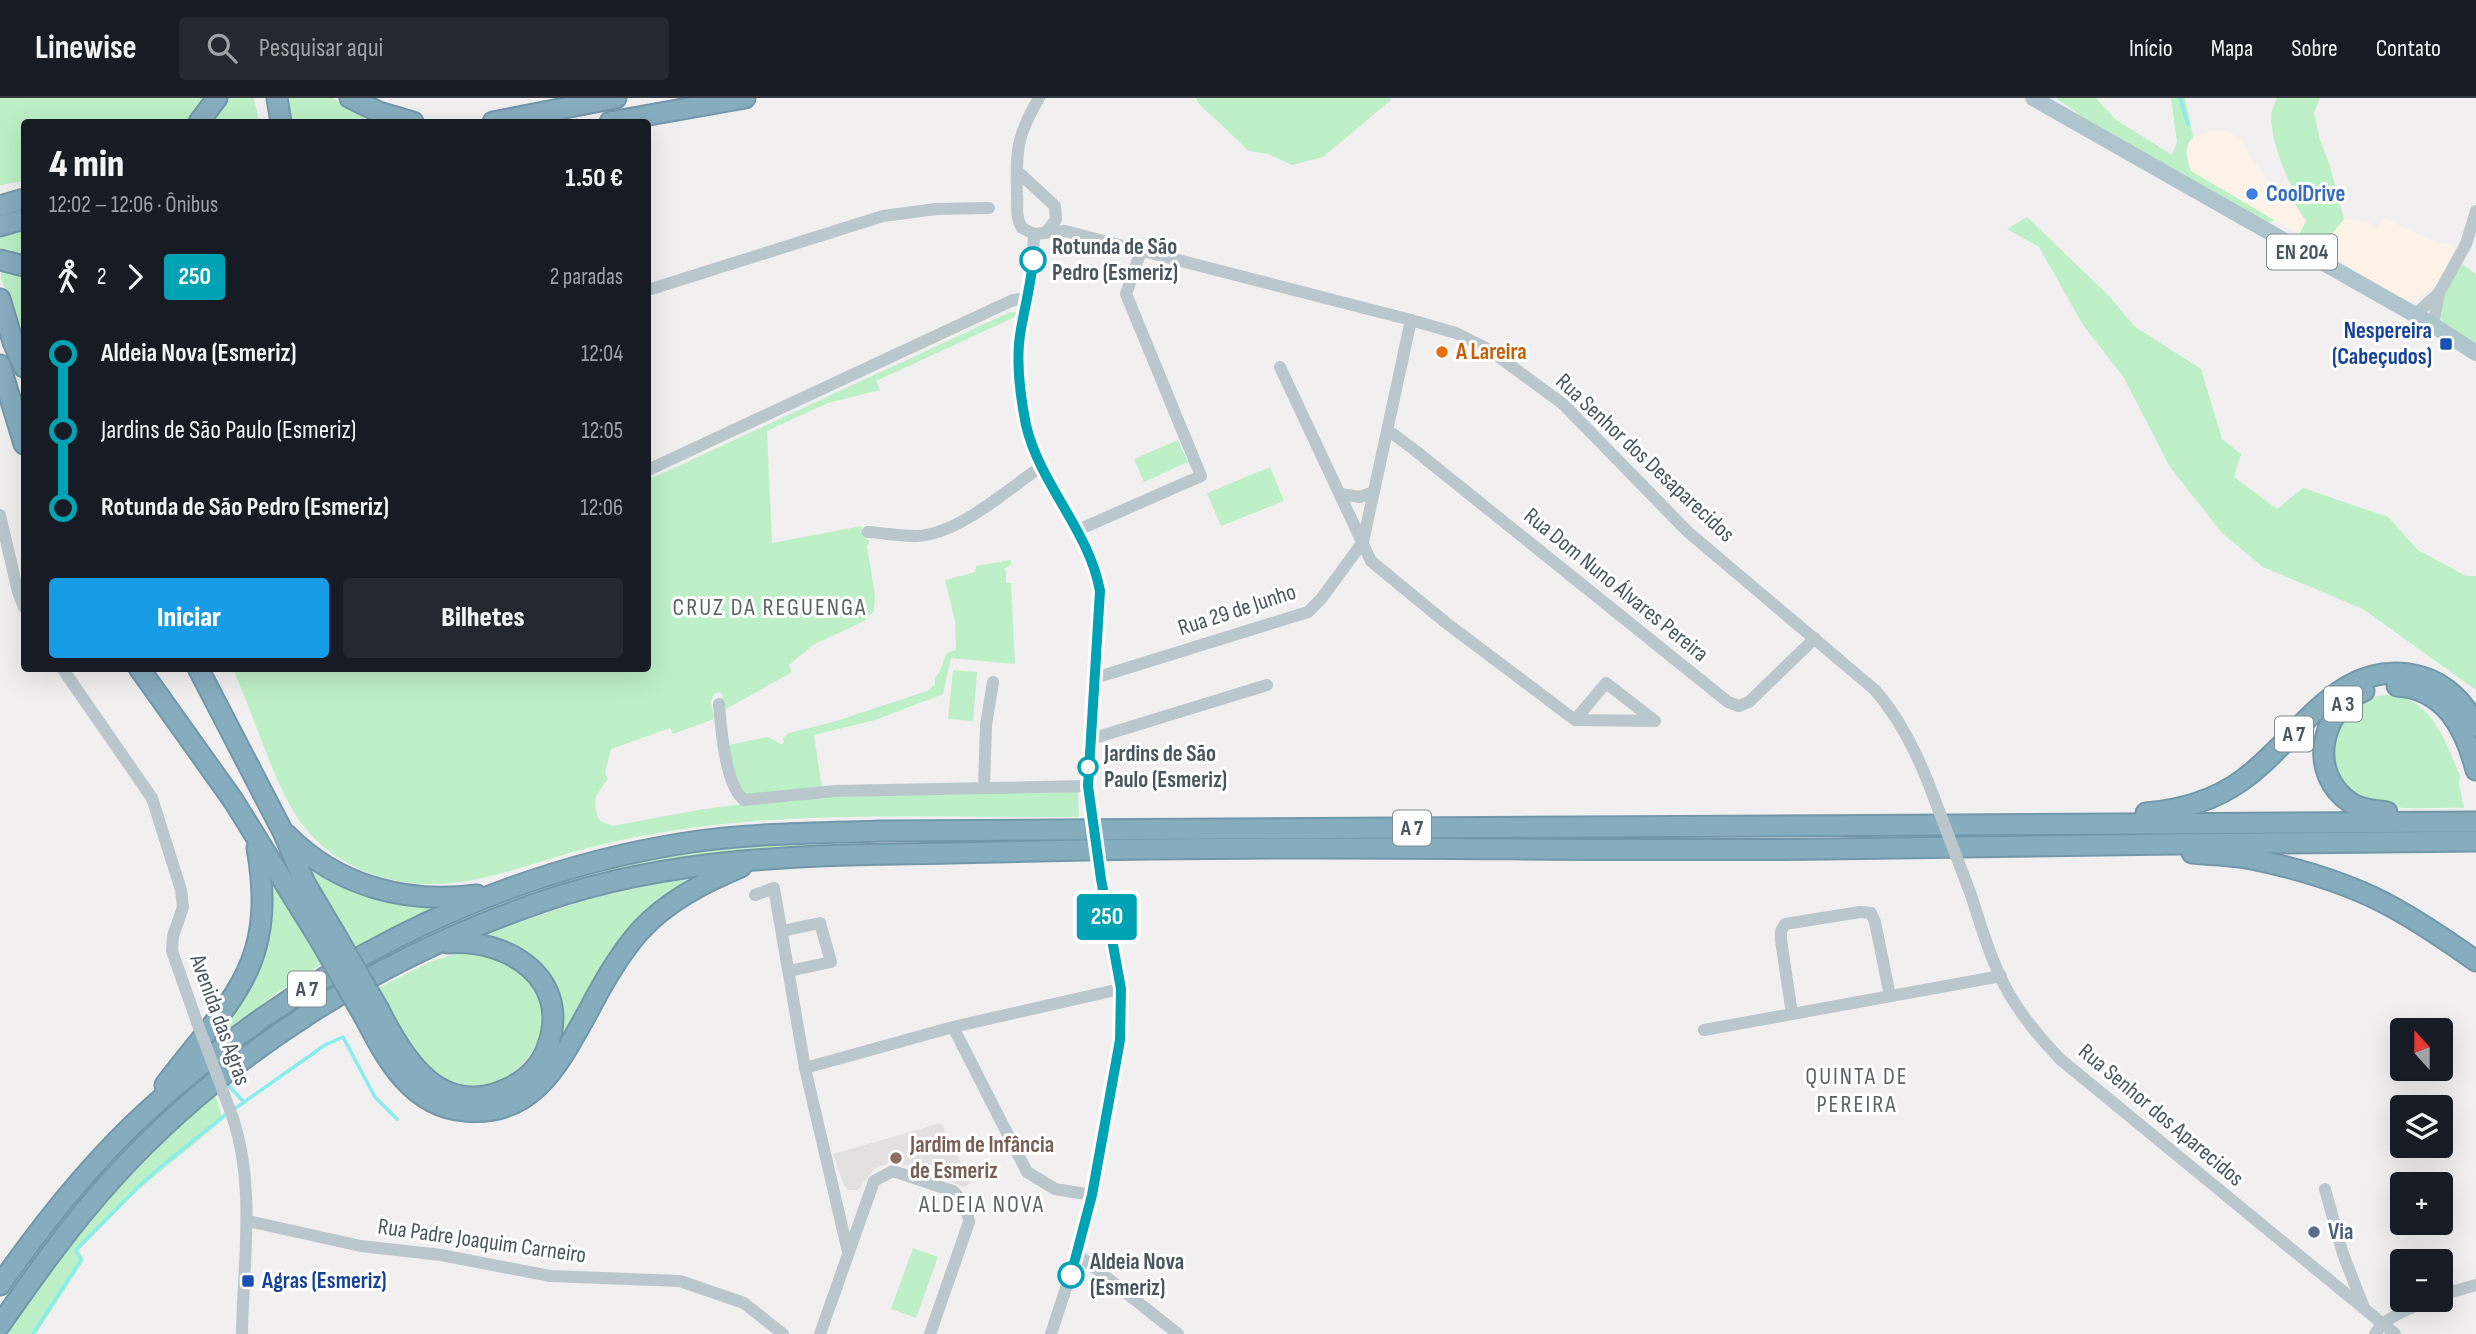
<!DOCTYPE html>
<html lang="pt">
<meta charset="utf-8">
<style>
:root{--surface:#171b24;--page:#242831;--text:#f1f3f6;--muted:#9ea1a6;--line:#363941;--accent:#179be4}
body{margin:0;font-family:"Sofia Sans Condensed",sans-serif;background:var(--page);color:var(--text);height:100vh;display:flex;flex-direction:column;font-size:26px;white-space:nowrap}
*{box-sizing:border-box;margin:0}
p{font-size:23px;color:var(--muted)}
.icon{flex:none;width:38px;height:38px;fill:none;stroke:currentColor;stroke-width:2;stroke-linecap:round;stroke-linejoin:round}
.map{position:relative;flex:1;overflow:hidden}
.panel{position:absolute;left:21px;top:21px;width:630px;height:553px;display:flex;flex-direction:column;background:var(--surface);border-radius:7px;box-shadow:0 7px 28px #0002}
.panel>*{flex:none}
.badge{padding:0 14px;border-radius:5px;font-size:24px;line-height:46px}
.needle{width:46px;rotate:339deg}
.controls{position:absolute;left:2390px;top:920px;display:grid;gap:14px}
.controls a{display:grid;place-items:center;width:63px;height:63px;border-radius:7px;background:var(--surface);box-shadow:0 7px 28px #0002;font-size:35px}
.map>.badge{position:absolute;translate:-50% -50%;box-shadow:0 0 0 4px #fff}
.legs{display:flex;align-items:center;gap:10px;height:77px;padding:0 28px;font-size:23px}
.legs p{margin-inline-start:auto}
.summary{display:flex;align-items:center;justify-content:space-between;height:119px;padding:0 28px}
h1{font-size:38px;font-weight:800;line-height:52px}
.action{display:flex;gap:14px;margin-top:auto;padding:14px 28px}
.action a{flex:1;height:80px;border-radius:7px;background:var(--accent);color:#fff;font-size:28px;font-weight:800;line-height:80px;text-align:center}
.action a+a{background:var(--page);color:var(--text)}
ul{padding:0 28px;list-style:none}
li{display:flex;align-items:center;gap:24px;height:77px;font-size:26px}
li i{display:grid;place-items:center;width:10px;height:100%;margin:0 9px;background:currentColor}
li i::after{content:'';width:18px;height:18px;margin:-9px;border:5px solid;border-radius:50%;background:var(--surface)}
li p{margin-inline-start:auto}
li:first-child i{background:linear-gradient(#0000 50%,currentColor 0)}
li:last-child i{background:linear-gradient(currentColor 50%,#0000 0)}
header{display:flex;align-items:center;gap:42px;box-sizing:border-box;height:98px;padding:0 35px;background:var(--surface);border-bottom:2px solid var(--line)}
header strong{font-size:33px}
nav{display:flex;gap:38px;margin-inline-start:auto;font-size:24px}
.search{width:490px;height:63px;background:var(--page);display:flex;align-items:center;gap:18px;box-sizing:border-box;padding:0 24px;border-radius:7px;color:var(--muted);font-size:26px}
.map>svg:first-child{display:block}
.commercial{fill:#fcf2e8}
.education{fill:#e3e0e2}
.green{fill:#bdf0c6}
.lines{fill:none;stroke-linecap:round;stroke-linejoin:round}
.stream{stroke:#8aeded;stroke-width:3.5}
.highway-casing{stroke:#7198aa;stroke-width:23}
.minor{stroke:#bac7cc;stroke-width:12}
.major{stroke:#aec5ce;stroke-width:16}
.highway{stroke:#86adbe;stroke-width:19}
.highway-bridge-casing{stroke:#7198aa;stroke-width:23;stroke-linecap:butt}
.minor-bridge{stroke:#bac7cc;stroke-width:12}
.highway-bridge{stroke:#86adbe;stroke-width:19}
.line-1-casing{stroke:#fff;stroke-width:16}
.line-1{stroke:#00a3b4;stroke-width:10}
.shop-dot{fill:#3f7fe0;stroke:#fff;stroke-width:2.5}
.stop-1-dot{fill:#fff;stroke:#00a3b4;stroke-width:3.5}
.transit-dot{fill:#1a4fb4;stroke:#fff;stroke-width:2.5}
.food-dot{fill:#e8710a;stroke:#fff;stroke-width:2.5}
.education-dot{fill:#8d6e63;stroke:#fff;stroke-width:2.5}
.service-dot{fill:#5c6f8a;stroke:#fff;stroke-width:2.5}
.labels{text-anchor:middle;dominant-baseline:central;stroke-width:6;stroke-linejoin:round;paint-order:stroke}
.shield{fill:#fff;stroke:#7e898e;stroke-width:2}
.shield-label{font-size:21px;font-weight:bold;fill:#47575d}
.shop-label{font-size:23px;font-weight:bold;fill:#366cbe;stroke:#fff;text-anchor:start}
.stop-label{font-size:23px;font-weight:bold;fill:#47575d;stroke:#fff;text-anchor:start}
.transit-label{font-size:23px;font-weight:bold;fill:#164399;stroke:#fff;text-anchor:end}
.food-label{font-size:23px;font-weight:bold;fill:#c56008;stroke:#fff;text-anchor:start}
.street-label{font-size:23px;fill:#47575d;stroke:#fff}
.education-label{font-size:23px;font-weight:bold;fill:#785e54;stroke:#fff;text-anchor:start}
.service-label{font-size:23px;font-weight:bold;fill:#4e5e75;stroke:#fff;text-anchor:start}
.neighbourhood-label{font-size:24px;letter-spacing:2px;fill:#5c6164;stroke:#fff}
</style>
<header>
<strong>Linewise</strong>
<div class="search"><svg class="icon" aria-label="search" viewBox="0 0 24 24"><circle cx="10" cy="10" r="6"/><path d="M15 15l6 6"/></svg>Pesquisar aqui</div>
<nav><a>Início</a><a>Mapa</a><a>Sobre</a><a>Contato</a></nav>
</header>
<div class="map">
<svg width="2476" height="1236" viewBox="0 0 2476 1236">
<rect width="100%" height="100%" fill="#f2eff0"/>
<g class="commercial">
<path d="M 2213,33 L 2227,33 L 2239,40 L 2263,77 L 2293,103 L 2306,123 L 2299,137 L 2191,73 L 2186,57 L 2188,45 L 2193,39 Z"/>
<path d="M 2383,120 L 2438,145 L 2451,146 L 2454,149 L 2454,155 L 2436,187 L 2416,202 L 2409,204 L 2402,202 L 2326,160 L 2322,148 L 2344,121 L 2366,123 L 2377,129 Z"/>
</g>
<path class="education" d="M 941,1025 L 971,1085 L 964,1089 L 905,1067 L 891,1064 L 874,1071 L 858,1092 L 849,1092 L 844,1088 L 833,1056 Z"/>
<g class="green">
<path d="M 0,0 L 203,0 L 186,24 L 24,24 L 24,83 L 0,87 Z"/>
<path d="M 224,0 L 254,0 L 259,24 L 209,24 Z"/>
<path d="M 286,0 L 333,0 L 355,14 L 382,24 L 290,24 Z"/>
<path d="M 1197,0 L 1390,0 L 1391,2 L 1323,59 L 1292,67 L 1268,56 L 1249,53 L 1197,4 Z"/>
<path d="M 2056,0 L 2096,0 L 2115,21 L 2172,57 L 2177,44 L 2171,0 L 2185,0 L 2193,39 C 2183,49 2187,61 2191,73 L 2274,122 L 2267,126 L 2084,20 Z"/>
<path d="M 2277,0 L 2320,0 L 2314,15 L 2320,42 L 2329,65 L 2344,121 L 2322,148 L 2315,152 L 2299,137 L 2306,123 L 2293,103 L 2298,98 C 2284,78 2271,41 2271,16 C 2272,11 2275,5 2277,0 Z"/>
<path d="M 2027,119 L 2109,198 L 2134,228 L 2201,271 L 2222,341 L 2241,356 L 2234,379 L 2277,411 L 2303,390 L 2388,419 L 2418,452 L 2466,478 L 2476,478 L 2476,592 L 2363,511 L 2263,469 L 2222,435 L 2170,369 L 2124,280 L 2083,227 L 2039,149 L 2007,131 Z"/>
<path d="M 24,132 L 24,156 L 0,150 L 0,138 Z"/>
<path d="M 2462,166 L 2476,176 L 2476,247 C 2467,241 2455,236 2447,229 C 2429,212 2453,181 2462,166 Z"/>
<path d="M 10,172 L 24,177 L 24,237 L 1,181 L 1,173 Z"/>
<path d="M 1010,214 L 1016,214 L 1019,217 L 876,283 L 880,292 L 828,305 L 767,333 L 772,445 L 862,428 L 865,440 L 870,443 L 867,448 L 875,497 L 874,513 L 864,523 L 813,547 L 789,567 L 792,574 L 726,611 L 721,594 L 714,596 L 711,603 L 714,621 L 673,636 L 670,630 L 611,651 L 605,675 L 608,681 C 595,699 592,700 599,722 L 612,728 L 704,711 L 800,699 L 1078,692 L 1079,719 C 915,720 745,708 584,751 C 504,773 429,809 349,766 C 299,739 284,699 264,649 C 254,623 244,597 233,571 L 648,570 L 648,382 Z"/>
<path d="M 1178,342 L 1188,364 L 1144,384 L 1134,361 Z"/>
<path d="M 1270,369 L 1284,403 L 1221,428 L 1207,395 Z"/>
<path d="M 1011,462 L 1011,467 L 1004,471 L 1006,473 L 1006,485 L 1011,485 L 1015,566 L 951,560 L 943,596 L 875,622 L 814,637 L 822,690 L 743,697 L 732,670 L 728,647 L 768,639 L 781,646 L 784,644 L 783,640 L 789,635 L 833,624 L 927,593 L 935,586 L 935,580 L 939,575 L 947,555 L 956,552 L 955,523 L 945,482 L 975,474 L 976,468 Z"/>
<path d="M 953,572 L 977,574 L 973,623 L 948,621 Z"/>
<path d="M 2385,597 C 2392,598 2401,598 2407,601 C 2437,614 2448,650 2460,678 L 2459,686 L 2464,710 C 2436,709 2393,714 2366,703 C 2355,699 2345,687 2340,677 C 2327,649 2336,617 2364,602 C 2370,599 2379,598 2385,597 Z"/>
<path d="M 1317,737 L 1317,742 L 964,745 L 965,740 Z"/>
<path d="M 869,741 L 869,745 L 760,751 L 667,763 L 423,842 L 370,868 L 298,912 L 248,947 L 0,1214 C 0,1192 61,1122 78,1102 C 214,935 413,817 622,768 C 703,749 786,745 869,741 Z"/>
<path d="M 301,758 C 334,786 363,801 405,808 C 416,810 429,808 438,810 L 354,849 Z"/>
<path d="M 266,770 L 322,866 L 278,894 L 189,962 L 240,897 Z"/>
<path d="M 698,777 L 654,808 L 548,966 L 548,878 L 537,863 L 520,849 L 503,841 L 486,838 L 485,835 L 592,800 Z"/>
<path d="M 468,852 C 481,856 503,858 514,867 C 588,922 501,1032 426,968 C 404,949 392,915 378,890 L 432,863 Z"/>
<path d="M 215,996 L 223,1022 L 138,1092 L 78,1152 L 84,1162 L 36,1236 L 7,1236 C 30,1202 53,1167 80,1135 C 121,1085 167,1040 215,996 Z"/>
<path d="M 913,1150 L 938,1159 L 916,1220 L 891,1211 Z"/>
</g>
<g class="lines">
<g class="stream">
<path d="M 2180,0 L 2188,27"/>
<path d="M 227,986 L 244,1004"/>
<path d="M 33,1236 L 81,1162 L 76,1152 L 139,1088 L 163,1067 L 220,1021 L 325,947 L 343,939 L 375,999 L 397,1021"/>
</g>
<defs>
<g id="highway">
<path d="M 277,0 L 281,24"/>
<path d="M 350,0 L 379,14 L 413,24"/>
<path d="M 199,24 L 217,0"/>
<path d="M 493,24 L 616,0"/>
<path d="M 610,24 L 745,0"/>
<path d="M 0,108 L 24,101"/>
<path d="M 0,128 L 24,121"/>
<path d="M 0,162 L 24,168"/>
<path d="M 0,201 L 13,244 L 24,269"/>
<path d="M 0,267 L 24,346"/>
<path d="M 139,570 L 233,702 L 320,842"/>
<path d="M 198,570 L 283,734 L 305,785 L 334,834"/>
<path d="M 2397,588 C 2445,591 2465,630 2476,672"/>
<path d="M 2364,593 C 2320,612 2307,676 2351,705 C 2362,712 2374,712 2387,714"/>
<path d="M 2146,715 C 2180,712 2213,703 2241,683 C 2299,643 2339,555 2422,579 C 2447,586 2465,606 2476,628"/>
<path d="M 287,737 C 338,789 407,806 477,797"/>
<path d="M 2192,755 C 2213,757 2236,757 2257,762 C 2303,772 2353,787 2394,810 C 2423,826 2449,844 2476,863"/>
<path d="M 379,912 C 404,962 441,1021 507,991 C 524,983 540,969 547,950 C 573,882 509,840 448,845"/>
<path d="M 365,920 C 387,962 412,1009 465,1013 C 535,1020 561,962 590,910 C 604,883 619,857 639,834 C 667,803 703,785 741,769"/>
<path d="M 165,987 C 231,900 278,869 257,750"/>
<path d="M 0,1187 C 44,1124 93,1062 151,1010 C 298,875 487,776 685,745 C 750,735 815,735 881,733 L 2476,724"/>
<path d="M 0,1227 C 35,1177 71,1126 113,1080 C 229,953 381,858 544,803 C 675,758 813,757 950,755 C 1074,752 1198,750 1322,750 C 1490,750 1658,753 1826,751 C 2043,748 2259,744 2476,743"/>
</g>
</defs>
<use href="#highway" class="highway-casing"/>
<g class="minor">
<path d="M 1039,0 C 1016,39 1016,53 1017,97 C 1018,109 1015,119 1022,130 L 1034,136 L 1065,133 L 1411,222 L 1456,235 L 1488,251 L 1563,306 L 1688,434 L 1875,592 C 1899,620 1914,650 1928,684"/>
<path d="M 1017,73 L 1055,108 L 1056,122 L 1046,134"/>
<path d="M 1034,136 C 1033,157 1033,179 1029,200 C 1024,223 1018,245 1018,269 C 1018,287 1022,309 1027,327 C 1041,387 1089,432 1100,493 L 1088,695"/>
<path d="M 648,192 L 883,118 L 936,111 L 989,110"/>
<path d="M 2415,217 L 2439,195"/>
<path d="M 2433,227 L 2439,195 L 2466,146 L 2476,113"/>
<path d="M 1280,269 L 1371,463 L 1445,524 L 1575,622 L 1655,623 L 1606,585 L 1575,622"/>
<path d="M 1387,334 L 1393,336 L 1412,350 L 1728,604 L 1739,608 L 1749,604 L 1815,540"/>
<path d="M 648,372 L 1013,202 L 1029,200"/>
<path d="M 1341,396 L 1360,399 L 1374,394"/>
<path d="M 0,417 L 18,494 L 24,509"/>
<path d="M 1078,432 L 1201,378 L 1126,196 L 1141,153"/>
<path d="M 868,434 C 883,435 900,438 916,438 C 958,437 1008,391 1042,368"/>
<path d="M 62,570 L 152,700 L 181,792 L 183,809 L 173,838 L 172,853 L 197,924"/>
<path d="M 1095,580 L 1308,514 L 1321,501 L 1363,444 L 1411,222"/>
<path d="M 719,606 C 721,630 725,687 744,702 L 835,693 L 1088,688"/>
<path d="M 1091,641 L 1267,587"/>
<path d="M 984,689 L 986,627 L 993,584"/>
<path d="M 755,797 L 774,790 L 805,970 L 848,1154"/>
<path d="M 1971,797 C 1983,834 1994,874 2016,907 C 2029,927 2044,944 2060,961 L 2395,1236"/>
<path d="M 782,833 L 820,825 L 831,864 L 789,873"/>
<path d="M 1792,916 L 1781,842 L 1781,833 L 1785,826 L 1860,814 L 1871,815 L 1875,824 L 1890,898"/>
<path d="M 953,929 L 1027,1074 L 1055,1091 L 1092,1097"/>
<path d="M 1704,932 L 2001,878"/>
<path d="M 805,970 L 953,929 L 1120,891"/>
<path d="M 233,1020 C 256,1091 243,1163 242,1236"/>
<path d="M 2325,1091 L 2343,1156 L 2364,1210"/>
<path d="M 248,1123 L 361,1148 L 441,1157 L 550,1178 L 680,1183 L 744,1205 L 783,1236"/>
<path d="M 1077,1156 L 1178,1236"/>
<path d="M 2441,1197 L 2476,1187"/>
<path d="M 820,1236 L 874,1083 L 893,1073 L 953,1093 L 966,1106 L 969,1124 L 930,1236"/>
<path d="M 1051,1236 L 1077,1156 L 1092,1097 L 1120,942 L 1120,891 L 1101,781"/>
<path d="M 2375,1236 C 2387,1217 2409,1211 2430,1202"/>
</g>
<path class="major" d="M 2033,0 L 2433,227 L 2476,255"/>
<use href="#highway" class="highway"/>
<defs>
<g id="highway-bridge">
<path d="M 334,834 L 379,912"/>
<path d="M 320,842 L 365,920"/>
</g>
</defs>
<use href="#highway-bridge" class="highway-bridge-casing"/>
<g class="minor-bridge">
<path d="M 1928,684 L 1971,797"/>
<path d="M 1088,695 L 1101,781"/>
<path d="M 197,924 L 233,1020"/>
</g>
<use href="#highway-bridge" class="highway-bridge"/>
</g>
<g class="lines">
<defs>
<path id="line-1" d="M 1033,162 C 1031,186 1025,208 1021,231 C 1015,262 1020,297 1026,327 C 1040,387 1089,432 1100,493 L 1088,688 L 1101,781 L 1121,891 L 1120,942 L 1092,1097 L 1071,1177"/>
</defs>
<use href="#line-1" class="line-1-casing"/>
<use href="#line-1" class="line-1"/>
</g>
<circle class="shop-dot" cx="2252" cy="96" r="7"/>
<g class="stop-1-dot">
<circle cx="1033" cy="162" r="12"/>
<circle cx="1088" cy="669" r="9"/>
<circle cx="1071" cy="1177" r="12"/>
</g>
<g class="transit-dot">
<rect x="2439" y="239" width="14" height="14" rx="3.5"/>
<rect x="241" y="1176" width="14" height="14" rx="3.5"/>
</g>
<circle class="food-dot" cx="1442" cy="254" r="7"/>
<circle class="education-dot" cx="896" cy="1060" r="7"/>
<circle class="service-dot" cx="2314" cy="1134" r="7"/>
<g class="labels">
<g class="shield">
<rect x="2267" y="136.5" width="70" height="35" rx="5"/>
<rect x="2324" y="588.5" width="38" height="35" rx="5"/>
<rect x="2275" y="618.5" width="38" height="35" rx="5"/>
<rect x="1393" y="712.5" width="38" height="35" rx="5"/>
<rect x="288" y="873.5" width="38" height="35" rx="5"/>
</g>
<g class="shield-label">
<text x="2302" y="154">EN 204</text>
<text x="2343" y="606">A 3</text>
<text x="2294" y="636">A 7</text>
<text x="1412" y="730">A 7</text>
<text x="307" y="891">A 7</text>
</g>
<g class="shop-label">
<text x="2266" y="96">CoolDrive</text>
</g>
<g class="stop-label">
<text x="1052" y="149">Rotunda de São<tspan x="1052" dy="26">Pedro (Esmeriz)</tspan></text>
<text x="1104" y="656">Jardins de São<tspan x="1104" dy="26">Paulo (Esmeriz)</tspan></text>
<text x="1090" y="1164">Aldeia Nova<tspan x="1090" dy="26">(Esmeriz)</tspan></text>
</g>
<g class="transit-label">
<text x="2432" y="233">Nespereira<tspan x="2432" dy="26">(Cabeçudos)</tspan></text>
<text x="262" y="1183" text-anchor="start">Agras (Esmeriz)</text>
</g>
<g class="food-label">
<text x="1456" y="254">A Lareira</text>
</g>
<g class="street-label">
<text transform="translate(1645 360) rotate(43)">Rua Senhor dos Desaparecidos</text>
<text transform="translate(1616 487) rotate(39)">Rua Dom Nuno Álvares Pereira</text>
<text transform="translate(1237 512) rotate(-18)">Rua 29 de Junho</text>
<text transform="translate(220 922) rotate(70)">Avenida das Agras</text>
<text transform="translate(2161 1017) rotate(40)">Rua Senhor dos Aparecidos</text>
<text transform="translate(482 1143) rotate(8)">Rua Padre Joaquim Carneiro</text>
</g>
<g class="education-label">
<text x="910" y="1047">Jardim de Infância<tspan x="910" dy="26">de Esmeriz</tspan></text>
</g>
<g class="service-label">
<text x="2328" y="1134">Via</text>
</g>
<g class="neighbourhood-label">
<text x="770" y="509">CRUZ DA REGUENGA</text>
<text x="1857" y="978">QUINTA DE<tspan x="1857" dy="28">PEREIRA</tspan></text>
<text x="982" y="1106">ALDEIA NOVA</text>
</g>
</g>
</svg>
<div class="controls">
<a><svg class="needle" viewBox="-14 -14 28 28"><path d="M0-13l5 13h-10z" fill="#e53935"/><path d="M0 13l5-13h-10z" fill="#9ea1a6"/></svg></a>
<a><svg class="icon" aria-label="layers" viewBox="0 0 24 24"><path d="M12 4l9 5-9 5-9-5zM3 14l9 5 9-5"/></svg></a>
<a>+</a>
<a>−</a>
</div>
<b class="badge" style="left:1107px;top:819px;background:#00a3b4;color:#fff">250</b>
<section class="panel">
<div class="summary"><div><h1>4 min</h1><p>12:02 – 12:06 · Ônibus</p></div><b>1.50 €</b></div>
<div class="legs"><svg class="icon" aria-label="walk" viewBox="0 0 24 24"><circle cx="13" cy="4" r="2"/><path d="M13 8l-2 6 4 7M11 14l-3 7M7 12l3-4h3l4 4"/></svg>2<svg class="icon" aria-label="forward" viewBox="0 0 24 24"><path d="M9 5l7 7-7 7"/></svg><b class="badge" style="background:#00a3b4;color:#fff">250</b><p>2 paradas</p></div>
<ul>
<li><i style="color:#00a3b4"></i><b>Aldeia Nova (Esmeriz)</b><p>12:04</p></li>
<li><i style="color:#00a3b4"></i><span>Jardins de São Paulo (Esmeriz)</span><p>12:05</p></li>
<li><i style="color:#00a3b4"></i><b>Rotunda de São Pedro (Esmeriz)</b><p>12:06</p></li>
</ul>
<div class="action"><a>Iniciar</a><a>Bilhetes</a></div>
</section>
</div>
